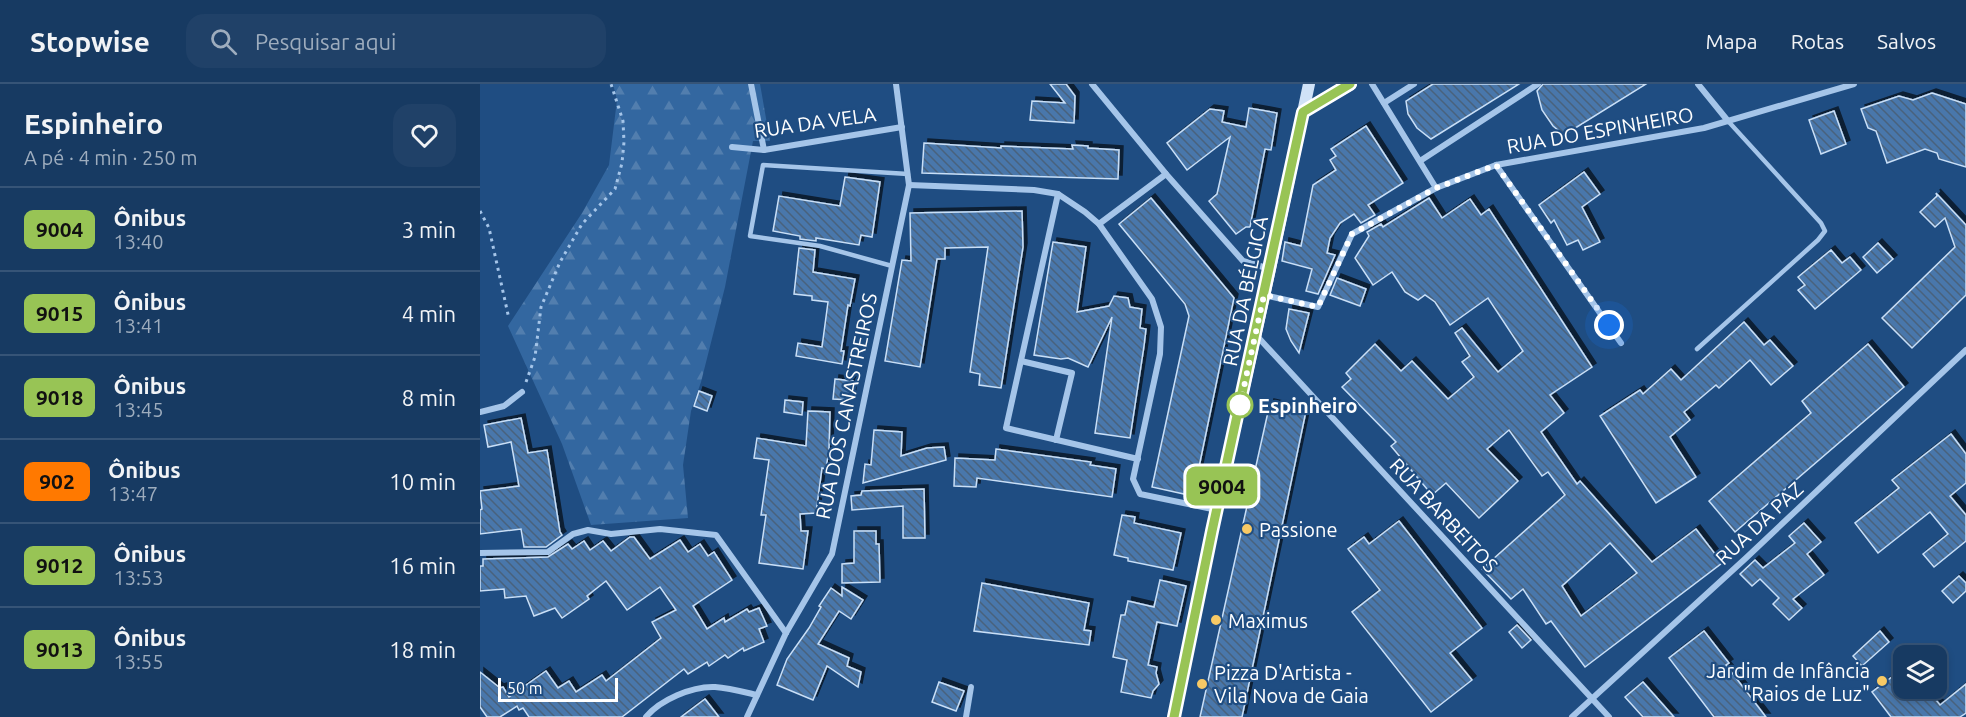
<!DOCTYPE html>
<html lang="pt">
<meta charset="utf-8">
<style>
:root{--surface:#173a62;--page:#204168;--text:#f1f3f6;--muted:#9eadbe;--line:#365477}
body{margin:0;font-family:Ubuntu,sans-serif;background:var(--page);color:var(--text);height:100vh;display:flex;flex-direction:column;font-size:22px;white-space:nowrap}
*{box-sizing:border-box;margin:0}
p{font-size:20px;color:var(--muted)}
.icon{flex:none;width:33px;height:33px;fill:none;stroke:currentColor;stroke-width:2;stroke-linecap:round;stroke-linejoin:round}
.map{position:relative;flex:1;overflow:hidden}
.details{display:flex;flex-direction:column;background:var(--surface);width:480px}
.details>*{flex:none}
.badge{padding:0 12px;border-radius:9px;font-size:21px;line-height:39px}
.tools{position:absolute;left:1413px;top:561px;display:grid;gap:12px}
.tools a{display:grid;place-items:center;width:54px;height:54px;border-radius:12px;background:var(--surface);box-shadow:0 3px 9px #0003,0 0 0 2px var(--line);font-size:30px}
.scale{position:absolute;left:18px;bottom:15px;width:120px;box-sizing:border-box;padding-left:6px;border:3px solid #fff;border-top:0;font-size:16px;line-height:21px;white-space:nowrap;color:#fff;-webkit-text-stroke:4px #1f4d82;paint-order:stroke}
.you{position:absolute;width:30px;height:30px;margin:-15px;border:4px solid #fff;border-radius:50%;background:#1a73e8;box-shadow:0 0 0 9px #1a73e833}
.map>.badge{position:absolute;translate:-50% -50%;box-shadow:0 0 0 3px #fff}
.round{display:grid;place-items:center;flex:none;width:63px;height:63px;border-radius:18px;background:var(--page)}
.headline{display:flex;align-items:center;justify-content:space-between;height:102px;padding:0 24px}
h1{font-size:28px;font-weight:600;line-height:45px}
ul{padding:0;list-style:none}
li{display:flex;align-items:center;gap:18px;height:84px;padding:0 24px;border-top:2px solid var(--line)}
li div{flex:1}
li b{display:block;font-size:22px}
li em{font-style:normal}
li .badge{min-width:66px;font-weight:700;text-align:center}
header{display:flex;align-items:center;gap:36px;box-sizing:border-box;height:84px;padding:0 30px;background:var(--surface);border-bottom:2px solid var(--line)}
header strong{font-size:28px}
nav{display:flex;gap:33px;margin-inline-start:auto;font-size:21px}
.search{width:420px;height:54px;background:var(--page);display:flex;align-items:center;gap:15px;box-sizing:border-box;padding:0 21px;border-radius:18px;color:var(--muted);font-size:22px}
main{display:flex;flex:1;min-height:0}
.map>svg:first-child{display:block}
.forest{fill:url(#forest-firs)}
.building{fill:url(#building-back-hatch);stroke:#c9dff7;stroke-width:1.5;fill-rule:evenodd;filter:url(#shadow)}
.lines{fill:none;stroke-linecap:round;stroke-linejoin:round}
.path{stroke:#a5c5e9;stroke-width:3;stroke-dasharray:3 4.5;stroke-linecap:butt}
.service{stroke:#a5c5e9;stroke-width:4.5}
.minor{stroke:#a5c5e9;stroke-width:6}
.secondary{stroke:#d0e2f7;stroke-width:12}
.line-casing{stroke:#fff;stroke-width:14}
.line{stroke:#98c455;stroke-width:9}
.walk{stroke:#fff;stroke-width:6;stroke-dasharray:0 10.8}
.stop-dot{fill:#fff;stroke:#98c455;stroke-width:3}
.poi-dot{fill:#f7c965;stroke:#1f4d82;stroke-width:2}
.labels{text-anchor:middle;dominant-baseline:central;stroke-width:4.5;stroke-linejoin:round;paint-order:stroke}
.street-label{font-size:20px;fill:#fff;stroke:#1f4d82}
.stop-label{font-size:20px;font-weight:bold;fill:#fff;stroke:#1f4d82;text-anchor:start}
.poi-label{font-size:20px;fill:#fff;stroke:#1f4d82;text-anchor:start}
</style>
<header>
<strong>Stopwise</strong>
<div class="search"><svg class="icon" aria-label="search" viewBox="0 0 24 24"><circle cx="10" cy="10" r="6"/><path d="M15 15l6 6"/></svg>Pesquisar aqui</div>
<nav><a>Mapa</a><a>Rotas</a><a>Salvos</a></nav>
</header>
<main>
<section class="details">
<div class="headline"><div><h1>Espinheiro</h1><p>A pé · 4 min · 250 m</p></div><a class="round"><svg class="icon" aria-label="heart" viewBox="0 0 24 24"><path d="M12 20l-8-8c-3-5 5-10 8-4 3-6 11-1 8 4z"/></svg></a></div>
<ul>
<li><span class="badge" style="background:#98c455;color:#111">9004</span><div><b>Ônibus</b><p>13:40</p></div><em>3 min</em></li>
<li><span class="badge" style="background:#98c455;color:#111">9015</span><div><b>Ônibus</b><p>13:41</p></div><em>4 min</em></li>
<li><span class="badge" style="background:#98c455;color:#111">9018</span><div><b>Ônibus</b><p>13:45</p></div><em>8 min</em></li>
<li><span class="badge" style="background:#ff7900;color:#111">902</span><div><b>Ônibus</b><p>13:47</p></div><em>10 min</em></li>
<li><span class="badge" style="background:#98c455;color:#111">9012</span><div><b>Ônibus</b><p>13:53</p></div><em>16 min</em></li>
<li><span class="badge" style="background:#98c455;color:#111">9013</span><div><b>Ônibus</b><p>13:55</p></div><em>18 min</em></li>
</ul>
</section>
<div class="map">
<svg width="1486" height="633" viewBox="0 0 1486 633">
<defs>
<pattern id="forest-firs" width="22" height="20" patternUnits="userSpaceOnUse" patternTransform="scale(1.5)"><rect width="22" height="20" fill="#3367a0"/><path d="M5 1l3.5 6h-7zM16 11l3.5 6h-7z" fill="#527eae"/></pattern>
<pattern id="building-back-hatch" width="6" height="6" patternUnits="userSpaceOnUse" patternTransform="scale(1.5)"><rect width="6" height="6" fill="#4877ab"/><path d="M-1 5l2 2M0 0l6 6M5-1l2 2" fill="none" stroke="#4a627c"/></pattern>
<filter id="shadow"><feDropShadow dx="4" dy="-4" stdDeviation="0" flood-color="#0009"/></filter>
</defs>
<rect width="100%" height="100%" fill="#1f4d82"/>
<path class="forest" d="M 133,0 L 280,0 L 290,57 L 273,57 L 245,203 L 221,298 L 211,327 L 203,381 L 208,434 L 111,441 L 82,360 L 28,242 L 102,129 L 129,81 L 137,16 Z"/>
<g class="building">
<path d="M 570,0 L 586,0 L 595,12 L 594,39 L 550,36 L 552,17 L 585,19 Z"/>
<path d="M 953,0 L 1039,0 L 951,55 L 937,44 L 928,30 L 926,17 Z"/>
<path d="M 1063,0 L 1166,0 L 1084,51 L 1073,42 L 1062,26 L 1057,7 Z"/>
<path d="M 1452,9 L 1486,20 L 1486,83 L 1459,75 L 1457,69 L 1445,65 L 1407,79 L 1396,47 L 1388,44 L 1381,25 L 1419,12 L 1433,16 Z"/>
<path d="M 769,24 L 797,29 L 791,66 L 785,65 L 770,143 L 766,143 L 756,150 L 729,117 L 737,110 L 750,53 L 707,86 L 687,59 L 730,25 L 744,27 L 742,38 L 766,43 Z"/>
<path d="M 1354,27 L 1366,60 L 1341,70 L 1329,36 Z"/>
<path d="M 886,42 L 923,99 L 888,121 L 895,131 L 881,139 L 874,130 L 860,139 L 850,154 L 847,169 L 855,171 L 838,210 L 826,207 L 832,185 L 802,177 L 805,158 L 821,162 L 833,101 L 856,86 L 850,76 L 856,72 L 851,65 Z"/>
<path d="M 444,59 L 521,64 L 521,62 L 593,65 L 592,61 L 608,62 L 608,64 L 639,66 L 638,95 L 442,89 Z"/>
<path d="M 1104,88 L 1120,110 L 1102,123 L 1120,158 L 1103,166 L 1098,156 L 1087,161 L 1074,136 L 1071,139 L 1059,121 Z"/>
<path d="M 365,93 L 400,98 L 392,153 L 381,151 L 379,161 L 336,154 L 336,157 L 320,155 L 320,152 L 293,147 L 299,112 L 360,122 Z"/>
<path d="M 1456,109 L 1486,141 L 1486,211 L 1432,264 L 1402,234 L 1475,163 L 1465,134 L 1455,143 L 1440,128 L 1457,112 Z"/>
<path d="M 671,114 L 754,214 L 713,412 L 672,403 L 709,232 L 705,220 L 639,140 Z"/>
<path d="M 949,114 L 962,134 L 990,115 L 1001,131 L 1009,125 L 1112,283 L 1070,311 L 1084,329 L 1061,348 L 1097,400 L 1100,397 L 1172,478 L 1216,445 L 1242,479 L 1105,583 L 1071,537 L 1066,540 L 1043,505 L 1031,515 L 1002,485 L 1085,411 L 1068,388 L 1062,392 L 1029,346 L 1007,365 L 1038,397 L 999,434 L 966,399 L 952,411 L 911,362 L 916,358 L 862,303 L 871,295 L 866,289 L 895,260 L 921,287 L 932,277 L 968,315 L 994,293 L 982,278 L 990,272 L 975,249 L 982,244 L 1018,288 L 1043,267 L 1008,214 L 970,241 L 955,218 L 945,211 L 938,216 L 925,208 L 912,188 L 893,201 L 875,174 L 889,152 L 887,148 L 901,140 L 903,143 ZM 1130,459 L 1157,489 L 1101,532 L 1082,502 Z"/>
<path d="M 542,127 L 543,163 L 521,304 L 499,301 L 500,290 L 490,288 L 508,163 L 465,164 L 465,175 L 457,175 L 440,283 L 405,277 L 422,176 L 431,177 L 430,129 Z"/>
<path d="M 573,158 L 606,163 L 597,228 L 629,222 L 634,212 L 648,214 L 650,223 L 662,225 L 660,244 L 666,245 L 664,262 L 650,354 L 615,349 L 632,233 L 608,283 L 588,274 L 581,275 L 554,271 Z"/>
<path d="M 1398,159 L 1413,175 L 1397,189 L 1383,173 Z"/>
<path d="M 319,164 L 335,166 L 333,188 L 375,195 L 370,222 L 368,221 L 361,267 L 364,267 L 362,280 L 316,272 L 318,259 L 342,263 L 348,218 L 332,216 L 332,212 L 314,210 Z"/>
<path d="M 1351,166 L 1362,179 L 1370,173 L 1381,186 L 1335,225 L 1318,206 L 1325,201 L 1318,193 Z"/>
<path d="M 857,194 L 886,205 L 880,222 L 850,211 Z"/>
<path d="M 809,225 L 829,229 L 819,269 L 811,257 L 806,245 Z"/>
<path d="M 1264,238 L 1284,261 L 1290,256 L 1313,282 L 1291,301 L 1270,276 L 1239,304 L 1236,301 L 1204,328 L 1210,336 L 1190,353 L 1216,393 L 1176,419 L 1120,332 L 1160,306 L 1163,310 L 1191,285 L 1201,296 Z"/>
<path d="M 1388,260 L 1424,303 L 1255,448 L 1229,417 L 1331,329 L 1322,317 Z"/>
<path d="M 355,295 L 373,297 L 371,316 L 353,315 Z"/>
<path d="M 219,307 L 232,312 L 227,327 L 214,322 Z"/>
<path d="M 305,316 L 323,318 L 322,331 L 304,328 Z"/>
<path d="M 790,319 L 826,327 L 762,633 L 720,633 Z"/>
<path d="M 328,327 L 350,328 L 349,365 L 346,385 L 342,384 L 336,429 L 320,430 L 321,447 L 328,447 L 323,485 L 279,479 L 286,431 L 281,431 L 289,376 L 274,374 L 277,354 L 326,362 Z"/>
<path d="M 41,334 L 48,369 L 67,366 L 80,448 L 82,451 L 66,463 L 44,463 L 41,445 L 0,450 L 0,426 L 2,425 L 0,407 L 39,402 L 31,358 L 8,363 L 4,341 Z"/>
<path d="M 394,346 L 422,348 L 421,372 L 447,364 L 464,363 L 466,376 L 383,399 L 385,380 L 391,381 Z"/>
<path d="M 1471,350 L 1486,370 L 1486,399 L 1470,412 L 1486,431 L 1486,457 L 1454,483 L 1443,470 L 1468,450 L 1450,428 L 1398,469 L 1375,439 L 1419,404 L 1412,396 Z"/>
<path d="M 516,365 L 611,378 L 610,381 L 636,385 L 632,413 L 497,394 L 496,403 L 474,402 L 475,374 L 515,376 Z"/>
<path d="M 444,405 L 445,454 L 423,454 L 423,422 L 372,426 L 371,412 L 381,411 L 382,407 Z"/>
<path d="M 642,431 L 655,433 L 654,439 L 701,449 L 693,486 L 648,477 L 648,474 L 634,471 Z"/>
<path d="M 919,437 L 1002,544 L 970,569 L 992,596 L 951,628 L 872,528 L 900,506 L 868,465 L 884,453 L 889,460 Z"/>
<path d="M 1324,439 L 1341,458 L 1327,470 L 1344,491 L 1313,515 L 1322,524 L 1309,536 L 1293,520 L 1299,514 L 1280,495 L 1272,502 L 1260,490 L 1275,476 L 1283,484 L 1315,459 L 1309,452 Z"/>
<path d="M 374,447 L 396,447 L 396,460 L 399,460 L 400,498 L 362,499 L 362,480 L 374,479 Z"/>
<path d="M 150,453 L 154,453 L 170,475 L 200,456 L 208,468 L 220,460 L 228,472 L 234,468 L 252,496 L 213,522 L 227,545 L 244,534 L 245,538 L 267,525 L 269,528 L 279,524 L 287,542 L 279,545 L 284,558 L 264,567 L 263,564 L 248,574 L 245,571 L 229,582 L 227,578 L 208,590 L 204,585 L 142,633 L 49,633 L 43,624 L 39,626 L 37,622 L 20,633 L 7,633 L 0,623 L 0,588 L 20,604 L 23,603 L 29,613 L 66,587 L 78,604 L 89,597 L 96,608 L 122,591 L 126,597 L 181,554 L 172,538 L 196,526 L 180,503 L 147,526 L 126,497 L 107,512 L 109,515 L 82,534 L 75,524 L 54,532 L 46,512 L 25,514 L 24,505 L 0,507 L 0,482 L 3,482 L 3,475 L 68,473 L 88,460 L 92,465 L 104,457 L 110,466 L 123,457 L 131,467 Z"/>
<path d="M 1479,492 L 1486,499 L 1486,507 L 1473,519 L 1462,507 Z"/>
<path d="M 680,496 L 706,502 L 697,542 L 677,538 L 668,581 L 677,583 L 676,589 L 679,600 L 673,607 L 671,614 L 641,608 L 647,576 L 633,573 L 641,531 L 645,531 L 648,517 L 674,523 Z"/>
<path d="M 502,499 L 609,519 L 604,546 L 611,547 L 609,561 L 494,547 Z"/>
<path d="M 362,503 L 383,516 L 371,535 L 359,527 L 338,560 L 369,574 L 367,582 L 381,588 L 378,603 L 347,582 L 333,616 L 297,601 L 307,575 L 329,544 L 341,523 L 339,522 L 351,504 L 362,512 Z"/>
<path d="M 1037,541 L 1051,556 L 1042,564 L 1029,548 Z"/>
<path d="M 1224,547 L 1249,579 L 1246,581 L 1286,633 L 1234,633 L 1189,574 Z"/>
<path d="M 1400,547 L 1409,558 L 1382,582 L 1373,572 Z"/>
<path d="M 1424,584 L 1424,604 L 1433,604 L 1441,615 L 1450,608 L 1460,621 L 1486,600 L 1486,629 L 1480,633 L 1411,633 L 1392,608 Z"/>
<path d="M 459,598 L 484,607 L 476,627 L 452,618 Z"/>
<path d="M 1163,598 L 1194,633 L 1163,633 L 1145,613 Z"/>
<path d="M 225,615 L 239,633 L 201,633 Z"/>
</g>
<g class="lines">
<g class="path">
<path d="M 0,127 L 9,144 L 29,235"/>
<path d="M 46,298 L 55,273 L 61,223 L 80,178 L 102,140 L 135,105 L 142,79 L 144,58 L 143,37 L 131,0"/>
</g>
<g class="service">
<path d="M 412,182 L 340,162 L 270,152 L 283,81 L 428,90"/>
<path d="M 1217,265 L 1338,156 L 1345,147 L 1341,139 L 1248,37"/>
</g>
<g class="minor">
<path d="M 271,0 L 284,66"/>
<path d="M 612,0 L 686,90 L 763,177 L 790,185"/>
<path d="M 892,0 L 956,104"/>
<path d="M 1218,0 L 1248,37"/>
<path d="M 904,19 L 934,0"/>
<path d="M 252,63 L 284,66 L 422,43"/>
<path d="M 940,77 L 1058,0"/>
<path d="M 1016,81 L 1141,259"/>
<path d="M 429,101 L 554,106 L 578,110 L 605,128 L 619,140 L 672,215 L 681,243 L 680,270 L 653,395 L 660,410 L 737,426"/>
<path d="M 578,110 L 526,344 L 658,375"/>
<path d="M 619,140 L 686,90"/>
<path d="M 784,211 L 838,223 L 872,150 L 956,104 L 1016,81 L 1224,44 L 1374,0"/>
<path d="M 776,251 L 1129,633"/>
<path d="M 541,277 L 592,289 L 576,356"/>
<path d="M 0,328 L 24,322 L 42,308"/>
<path d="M 0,469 L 68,468 L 93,450 L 108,446 L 131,450 L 180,445 L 236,451 L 306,549"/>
<path d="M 166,633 C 180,616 212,602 235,603 C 249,604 264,608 277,611"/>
<path d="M 267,633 L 306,549 L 352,470 L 429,101 L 416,0"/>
<path d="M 486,633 L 491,603"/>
<path d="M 1092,633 L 1266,474 L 1486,266"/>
</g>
<g class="secondary">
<path d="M 823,28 L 871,0"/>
<path d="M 694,633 L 732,447 L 790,185 L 829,0"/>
</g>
</g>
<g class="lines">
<defs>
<path id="line" d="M 694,633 L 732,447 L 823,28 L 870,0"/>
</defs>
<use href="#line" class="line-casing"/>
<use href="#line" class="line"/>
<path class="walk" d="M 760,321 L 784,211 L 838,223 L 872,150 L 956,104 L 1016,81 L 1129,241"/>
</g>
<circle class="stop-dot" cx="760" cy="321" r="12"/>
<g class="poi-dot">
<circle cx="767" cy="445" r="6"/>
<circle cx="736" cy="536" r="6"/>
<circle cx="1402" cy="597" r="6"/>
<circle cx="722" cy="600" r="6"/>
</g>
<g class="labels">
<g class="street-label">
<text transform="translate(335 38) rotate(-8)">RUA DA VELA</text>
<text transform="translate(1120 46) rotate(-10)">RUA DO ESPINHEIRO</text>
<text transform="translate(765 207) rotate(-78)">RUA DA BÉLGICA</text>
<text transform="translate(366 322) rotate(-78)">RUA DOS CANASTREIROS</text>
<text transform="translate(964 431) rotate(47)">RUA BARBEITOS</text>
<text transform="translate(1279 439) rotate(-43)">RUA DA PAZ</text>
</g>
<g class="stop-label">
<text x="778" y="321">Espinheiro</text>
</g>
<g class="poi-label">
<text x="779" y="445">Passione</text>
<text x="748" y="536">Maximus</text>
<text x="1390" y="586" text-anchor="end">Jardim de Infância<tspan x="1390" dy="23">"Raios de Luz"</tspan></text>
<text x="734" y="588">Pizza D'Artista -<tspan x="734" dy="23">Vila Nova de Gaia</tspan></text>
</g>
</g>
</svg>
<div class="tools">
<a><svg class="icon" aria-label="layers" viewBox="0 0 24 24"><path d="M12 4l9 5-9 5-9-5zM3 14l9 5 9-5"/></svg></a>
</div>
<div class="scale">50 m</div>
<div class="you" style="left:1129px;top:241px"></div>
<b class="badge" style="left:742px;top:402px;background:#98c455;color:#111">9004</b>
</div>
</main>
